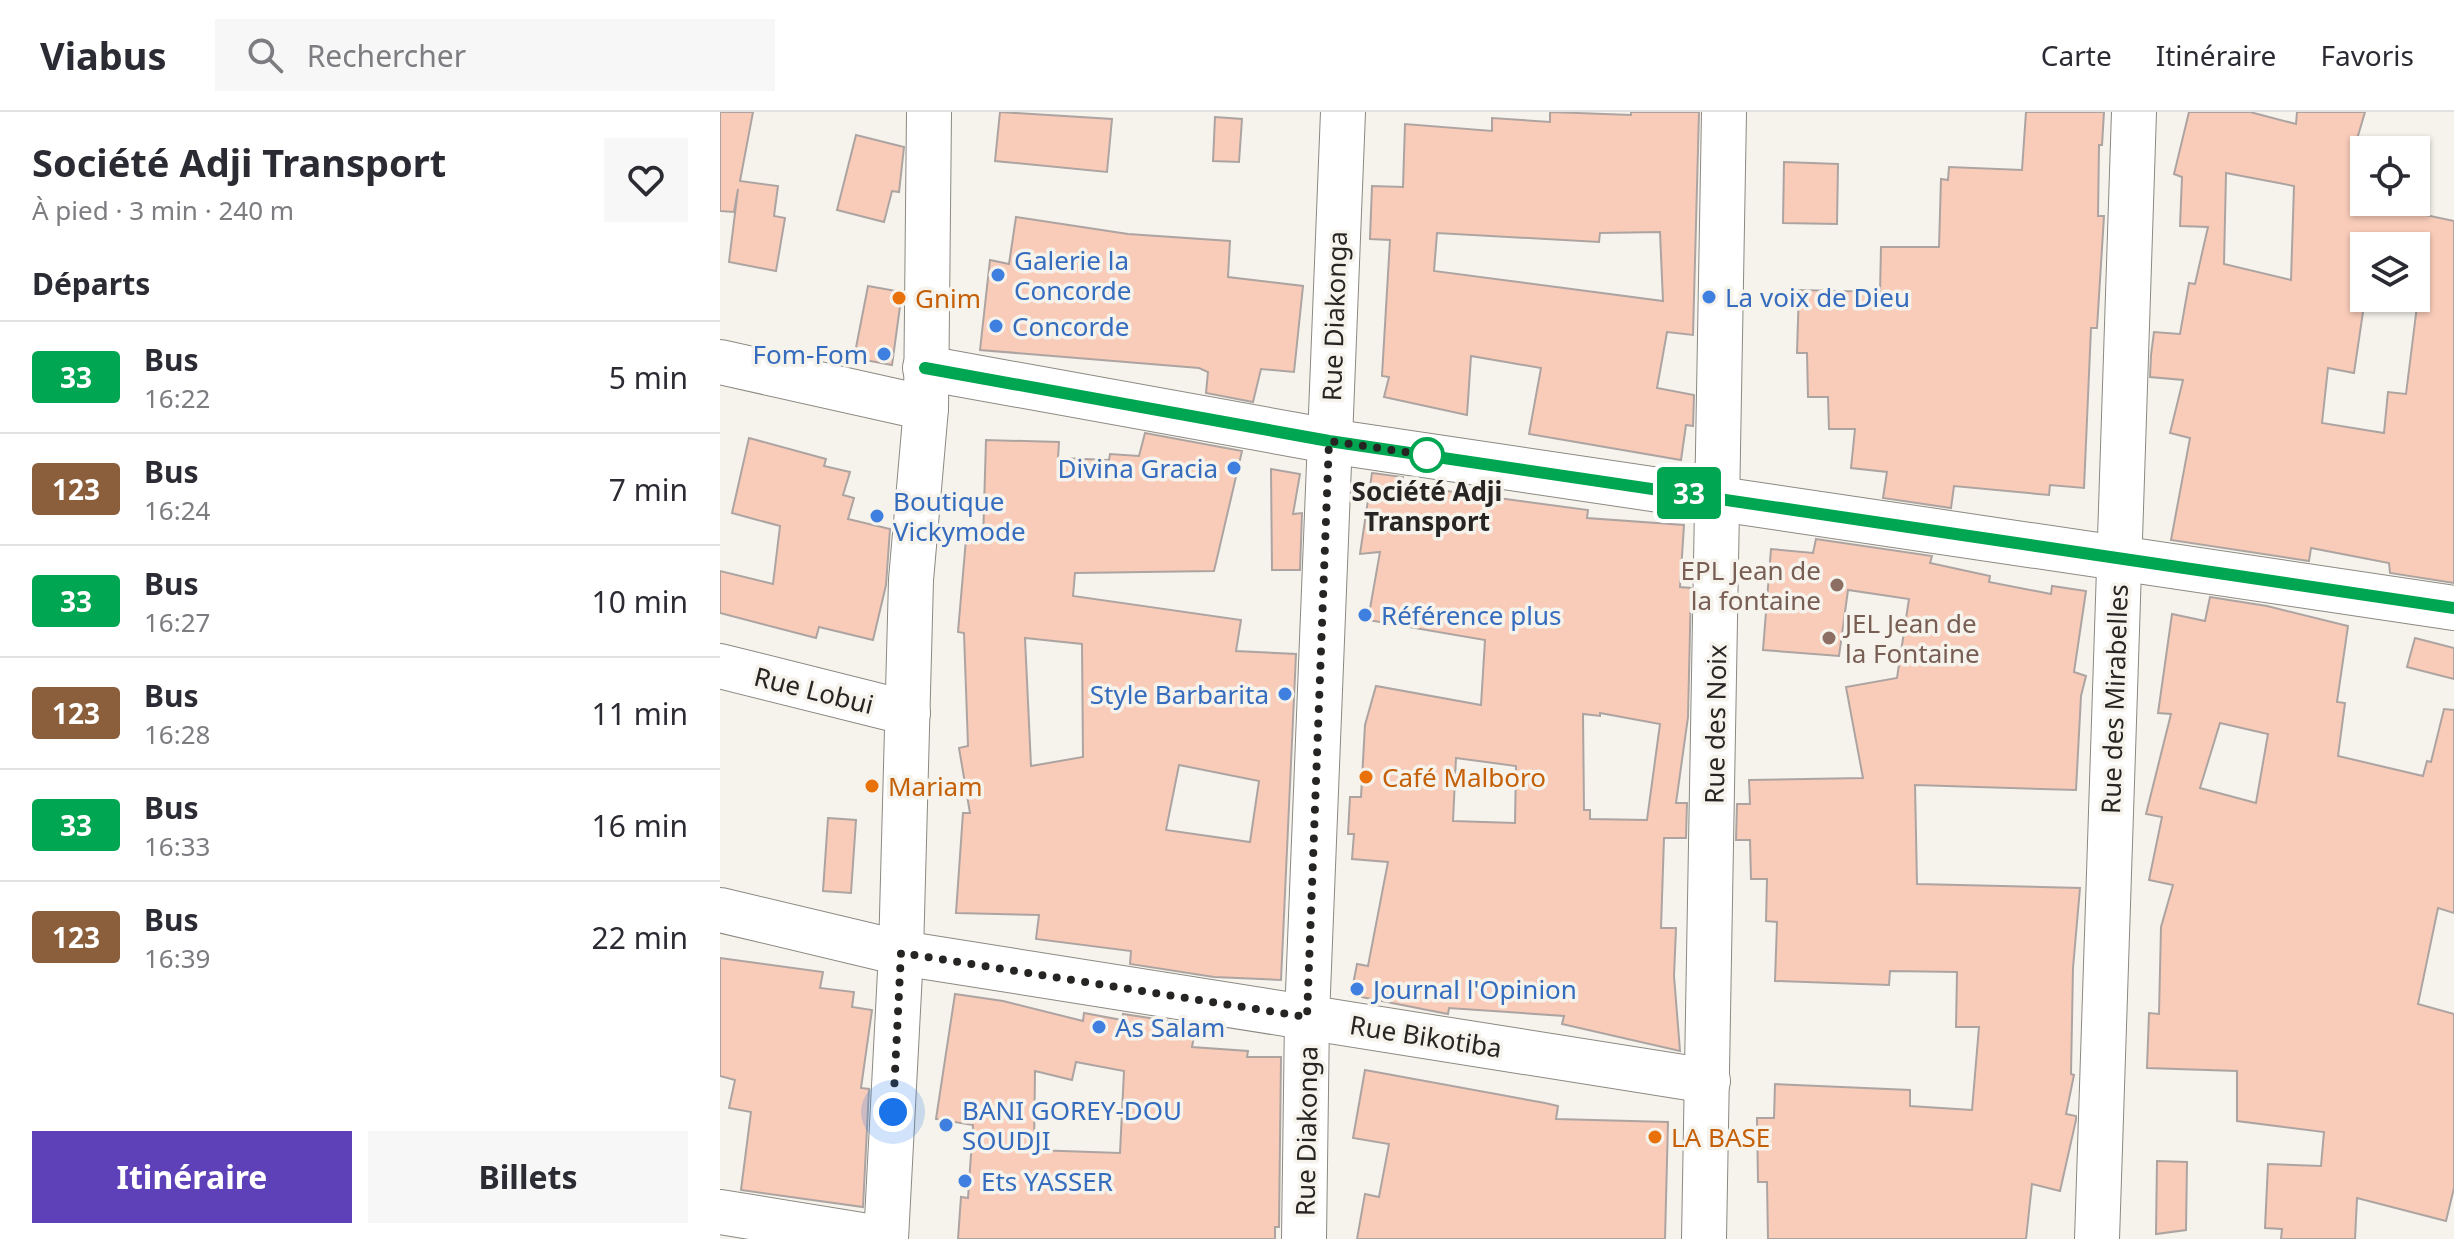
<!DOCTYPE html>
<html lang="fr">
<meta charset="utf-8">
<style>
:root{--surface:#fff;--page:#f7f7f7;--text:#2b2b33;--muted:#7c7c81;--line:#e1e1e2;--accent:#5e41b9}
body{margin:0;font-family:"Noto Sans",sans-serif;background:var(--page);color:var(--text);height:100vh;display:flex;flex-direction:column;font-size:30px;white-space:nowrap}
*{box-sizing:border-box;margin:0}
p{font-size:26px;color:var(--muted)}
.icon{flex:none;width:44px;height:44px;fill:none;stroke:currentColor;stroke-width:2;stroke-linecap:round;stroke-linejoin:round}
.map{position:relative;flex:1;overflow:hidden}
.details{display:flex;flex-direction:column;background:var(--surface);width:720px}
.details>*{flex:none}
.badge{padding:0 16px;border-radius:6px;font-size:28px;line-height:52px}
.fabs{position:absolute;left:1630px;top:24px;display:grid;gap:16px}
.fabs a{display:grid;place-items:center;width:80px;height:80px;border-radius:0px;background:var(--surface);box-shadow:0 2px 6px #0004;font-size:40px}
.you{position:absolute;width:40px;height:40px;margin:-20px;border:6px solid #fff;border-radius:50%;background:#1a73e8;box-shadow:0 0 0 12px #1a73e833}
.map>.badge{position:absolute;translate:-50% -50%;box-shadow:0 0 0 4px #fff}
h2{padding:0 32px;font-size:30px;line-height:72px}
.round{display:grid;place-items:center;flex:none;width:84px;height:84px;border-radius:0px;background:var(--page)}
.summary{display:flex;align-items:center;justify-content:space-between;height:136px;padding:0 32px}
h1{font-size:38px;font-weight:700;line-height:60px}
.action{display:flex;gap:16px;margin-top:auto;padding:16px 32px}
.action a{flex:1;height:92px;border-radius:0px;background:var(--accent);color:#fff;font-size:32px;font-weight:700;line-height:92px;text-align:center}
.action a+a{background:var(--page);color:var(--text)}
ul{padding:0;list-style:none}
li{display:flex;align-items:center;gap:24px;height:112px;padding:0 32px;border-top:2px solid var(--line)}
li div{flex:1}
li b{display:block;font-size:30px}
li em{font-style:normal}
li .badge{min-width:88px;font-weight:700;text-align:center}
header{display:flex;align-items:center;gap:48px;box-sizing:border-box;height:112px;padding:0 40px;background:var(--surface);border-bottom:2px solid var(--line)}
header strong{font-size:38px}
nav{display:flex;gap:44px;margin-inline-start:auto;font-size:28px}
.search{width:560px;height:72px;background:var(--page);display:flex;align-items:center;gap:20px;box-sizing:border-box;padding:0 28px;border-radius:0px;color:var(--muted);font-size:30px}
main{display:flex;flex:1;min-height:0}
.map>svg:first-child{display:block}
.building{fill:#f9ccba;stroke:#ada4a1;stroke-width:2;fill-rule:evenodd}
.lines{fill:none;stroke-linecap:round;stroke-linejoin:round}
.minor-casing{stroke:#8b8982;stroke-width:46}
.major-casing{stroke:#8b8982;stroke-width:46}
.minor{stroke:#fff;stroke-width:44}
.major{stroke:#fff;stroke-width:44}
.line-casing{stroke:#fff;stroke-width:18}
.line{stroke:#00a651;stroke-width:12}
.walk{stroke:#262523;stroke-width:8;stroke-dasharray:0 14.4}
.shop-dot{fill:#3f7fe0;stroke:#f5f3eb;stroke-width:3}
.food-dot{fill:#e8710a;stroke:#f5f3eb;stroke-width:3}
.stop-dot{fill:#fff;stroke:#00a651;stroke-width:4}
.education-dot{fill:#8d6e63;stroke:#f5f3eb;stroke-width:3}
.labels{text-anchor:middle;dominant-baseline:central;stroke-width:7;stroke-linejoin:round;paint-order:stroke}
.shop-label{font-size:26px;fill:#366cbe;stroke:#f5f3eb;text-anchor:start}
.food-label{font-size:26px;fill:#c56008;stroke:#f5f3eb;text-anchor:start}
.street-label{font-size:26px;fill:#262523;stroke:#f5f3eb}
.stop-label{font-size:26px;font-weight:bold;fill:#262523;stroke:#f5f3eb}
.education-label{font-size:26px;fill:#785e54;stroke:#f5f3eb;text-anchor:end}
</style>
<header>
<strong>Viabus</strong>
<div class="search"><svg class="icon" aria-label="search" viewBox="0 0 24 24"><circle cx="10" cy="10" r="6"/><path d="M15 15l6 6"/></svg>Rechercher</div>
<nav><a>Carte</a><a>Itinéraire</a><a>Favoris</a></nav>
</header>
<main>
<section class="details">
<div class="summary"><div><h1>Société Adji Transport</h1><p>À pied · 3 min · 240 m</p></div><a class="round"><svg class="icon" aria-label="heart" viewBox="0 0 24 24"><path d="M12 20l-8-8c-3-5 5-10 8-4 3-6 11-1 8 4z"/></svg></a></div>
<h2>Départs</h2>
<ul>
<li><span class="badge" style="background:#00a651;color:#fff">33</span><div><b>Bus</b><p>16:22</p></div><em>5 min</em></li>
<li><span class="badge" style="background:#8b5e3c;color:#fff">123</span><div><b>Bus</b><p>16:24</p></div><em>7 min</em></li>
<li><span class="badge" style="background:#00a651;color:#fff">33</span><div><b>Bus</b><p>16:27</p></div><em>10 min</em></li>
<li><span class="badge" style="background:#8b5e3c;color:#fff">123</span><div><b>Bus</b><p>16:28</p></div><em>11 min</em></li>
<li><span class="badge" style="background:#00a651;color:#fff">33</span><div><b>Bus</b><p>16:33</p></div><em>16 min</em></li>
<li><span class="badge" style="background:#8b5e3c;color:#fff">123</span><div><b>Bus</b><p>16:39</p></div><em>22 min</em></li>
</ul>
<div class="action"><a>Itinéraire</a><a>Billets</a></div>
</section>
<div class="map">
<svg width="1734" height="1127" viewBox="0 0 1734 1127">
<rect width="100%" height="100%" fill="#f5f3eb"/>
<g class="building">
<path d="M 0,0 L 33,0 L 20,69 L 58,74 L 54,104 L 65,106 L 56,159 L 9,150 L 18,77 L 14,100 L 0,99 Z"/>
<path d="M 280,0 L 392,7 L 387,60 L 275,49 Z"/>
<path d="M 830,0 L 911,3 L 911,0 L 979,0 L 973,223 L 947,220 L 937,276 L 974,283 L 973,314 L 966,313 L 961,348 L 809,322 L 821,256 L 751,244 L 747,303 L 664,285 L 669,265 L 662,264 L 670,128 L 650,127 L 652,74 L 683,75 L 685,12 L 772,19 L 772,6 L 830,10 ZM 940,120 L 943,189 L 714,159 L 717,121 L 879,130 L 880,121 Z"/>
<path d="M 1306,0 L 1384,0 L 1382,33 L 1379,33 L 1378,104 L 1384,104 L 1377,216 L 1371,216 L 1364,376 L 1330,373 L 1329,383 L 1234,374 L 1231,396 L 1163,386 L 1167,360 L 1131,356 L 1135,317 L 1109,317 L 1108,285 L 1088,285 L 1087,241 L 1077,241 L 1079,178 L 1160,180 L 1161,135 L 1219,135 L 1221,67 L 1228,68 L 1229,55 L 1302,58 Z"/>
<path d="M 1469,0 L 1530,0 L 1576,12 L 1577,0 L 1645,0 L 1632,44 L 1635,85 L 1644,90 L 1734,109 L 1734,471 L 1670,461 L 1669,451 L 1591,436 L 1589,449 L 1451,428 L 1470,326 L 1450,321 L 1463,268 L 1430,265 L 1431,243 L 1434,220 L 1460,222 L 1469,171 L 1475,172 L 1488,115 L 1460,114 L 1462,65 L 1454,62 ZM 1506,61 L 1574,74 L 1571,168 L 1504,152 ZM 1644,134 L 1696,134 L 1697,194 L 1686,282 L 1668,280 L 1664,321 L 1602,311 L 1608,256 L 1634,261 L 1644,193 Z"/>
<path d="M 495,5 L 522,7 L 519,50 L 493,49 Z"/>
<path d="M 136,23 L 184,35 L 179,80 L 172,79 L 164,110 L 117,98 Z"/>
<path d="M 1064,50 L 1118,52 L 1117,112 L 1063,111 Z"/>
<path d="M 296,105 L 408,122 L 510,129 L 508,165 L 583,174 L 574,260 L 541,257 L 533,290 L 486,281 L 488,260 L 479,256 L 260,238 L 270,148 L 289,152 Z"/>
<path d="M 148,174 L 182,180 L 172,253 L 134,246 Z"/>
<path d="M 425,321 L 522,339 L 494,459 L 355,461 L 353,484 L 521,508 L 516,539 L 576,542 L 561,868 L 494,865 L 410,852 L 411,839 L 316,827 L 319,803 L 236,801 L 243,701 L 250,701 L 239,636 L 248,634 L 244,521 L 238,520 L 246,427 L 263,429 L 266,328 L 339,330 L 338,346 L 389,348 L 390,342 L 419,344 ZM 305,526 L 362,532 L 363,645 L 311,654 ZM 459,653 L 539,669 L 530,730 L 446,718 Z"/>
<path d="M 29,326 L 106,347 L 104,354 L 130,360 L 123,383 L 134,386 L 128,407 L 170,417 L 166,473 L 153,528 L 99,515 L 96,526 L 0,501 L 0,459 L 53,472 L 60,414 L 12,401 Z"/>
<path d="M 551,357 L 580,362 L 573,402 L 582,401 L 580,458 L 552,458 Z"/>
<path d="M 652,361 L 683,365 L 682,372 L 712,377 L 868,398 L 867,406 L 964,413 L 960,475 L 971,476 L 968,605 L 956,691 L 967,691 L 966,726 L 944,726 L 941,816 L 956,816 L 954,864 L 960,939 L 842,912 L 844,904 L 729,896 L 728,902 L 631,883 L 637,852 L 648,854 L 668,750 L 632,747 L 634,722 L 628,722 L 630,685 L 641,685 L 645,613 L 656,574 L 761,593 L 765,528 L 648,508 L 660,440 L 640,442 ZM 880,601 L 940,612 L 927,708 L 870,707 L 870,698 L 864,698 L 863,602 L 880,604 ZM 736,646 L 796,654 L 795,711 L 733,709 Z"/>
<path d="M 1096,427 L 1212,444 L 1210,451 L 1270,464 L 1269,470 L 1331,482 L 1332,474 L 1366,479 L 1354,560 L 1366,564 L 1361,584 L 1356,678 L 1195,673 L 1197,772 L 1360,776 L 1353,856 L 1351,962 L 1354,963 L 1346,1002 L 1356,1004 L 1356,1008 L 1340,1079 L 1312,1072 L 1306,1127 L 1048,1127 L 1047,1070 L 1038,1070 L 1037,1006 L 1054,1006 L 1055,972 L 1190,978 L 1190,994 L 1252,998 L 1259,915 L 1236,915 L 1237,860 L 1170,859 L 1169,873 L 1055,869 L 1057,810 L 1046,809 L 1047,767 L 1031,767 L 1030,728 L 1016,728 L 1017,692 L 1030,692 L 1029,668 L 1143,666 L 1126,575 L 1177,566 L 1189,487 L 1128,478 L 1119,544 L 1043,538 L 1051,437 L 1093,441 Z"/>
<path d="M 1490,485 L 1547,494 L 1628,514 L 1617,590 L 1625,591 L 1618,644 L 1703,664 L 1707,649 L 1711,650 L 1724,597 L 1734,598 L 1734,801 L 1718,796 L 1698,892 L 1734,902 L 1734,1076 L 1726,1109 L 1637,1086 L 1635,1127 L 1561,1127 L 1562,1117 L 1545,1116 L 1548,1052 L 1601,1054 L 1604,1020 L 1517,1009 L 1517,959 L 1427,956 L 1429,901 L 1439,902 L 1441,815 L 1453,773 L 1429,768 L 1442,705 L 1426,702 L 1451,602 L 1438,601 L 1452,502 L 1485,509 ZM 1500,611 L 1548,622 L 1536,691 L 1480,676 Z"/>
<path d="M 1695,526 L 1734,536 L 1734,567 L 1687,555 Z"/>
<path d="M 108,706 L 136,708 L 131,781 L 103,779 Z"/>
<path d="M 0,846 L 103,860 L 100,876 L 134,880 L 132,895 L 152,898 L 141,976 L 149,977 L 143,1095 L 21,1078 L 31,1000 L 9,996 L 15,968 L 0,964 Z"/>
<path d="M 235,882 L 283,889 L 363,909 L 364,901 L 402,908 L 403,902 L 476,913 L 472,935 L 528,939 L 527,945 L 561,945 L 559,1115 L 555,1115 L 555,1127 L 238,1127 L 241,1085 L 248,1086 L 253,1013 L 216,1007 ZM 356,950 L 404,959 L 400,1041 L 314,1038 L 315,959 L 352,968 Z"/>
<path d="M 645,958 L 825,991 L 838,994 L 836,1007 L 948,1010 L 945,1127 L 637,1127 L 645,1082 L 659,1085 L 669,1032 L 633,1026 Z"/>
<path d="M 1437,1049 L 1467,1050 L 1466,1118 L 1436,1122 Z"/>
</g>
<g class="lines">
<defs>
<g id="minor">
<path d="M 0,250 L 206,296"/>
<path d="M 205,256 L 609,329 L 1734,496"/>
<path d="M 0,554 L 188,601"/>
<path d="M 0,798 L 181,841 L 988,969"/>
<path d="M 0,1100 L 166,1127"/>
<path d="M 584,1127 L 587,905 L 623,0"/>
<path d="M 984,1127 L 1004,0"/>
<path d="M 1377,1127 L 1414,0"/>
</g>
<path id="major" d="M 166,1127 L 181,841 L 191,468 L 206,296 L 209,0"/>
</defs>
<use href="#minor" class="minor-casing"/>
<use href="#major" class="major-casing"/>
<use href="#minor" class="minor"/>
<use href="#major" class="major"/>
</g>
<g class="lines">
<defs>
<path id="line" d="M 205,256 L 609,329 L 1734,496"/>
</defs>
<use href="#line" class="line-casing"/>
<use href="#line" class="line"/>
<path class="walk" d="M 173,1000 L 181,841 L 587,905 L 609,329 L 707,343"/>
</g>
<g class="shop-dot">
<circle cx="278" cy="163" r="8"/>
<circle cx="989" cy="185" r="8"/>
<circle cx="276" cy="214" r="8"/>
<circle cx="164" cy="242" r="8"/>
<circle cx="514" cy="356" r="8"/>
<circle cx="157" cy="404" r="8"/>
<circle cx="645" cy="503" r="8"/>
<circle cx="565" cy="582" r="8"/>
<circle cx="637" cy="877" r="8"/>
<circle cx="379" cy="915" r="8"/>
<circle cx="226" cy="1013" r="8"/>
<circle cx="245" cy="1069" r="8"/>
</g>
<g class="food-dot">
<circle cx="179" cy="186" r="8"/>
<circle cx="646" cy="665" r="8"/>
<circle cx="152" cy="674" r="8"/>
<circle cx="935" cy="1025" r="8"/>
</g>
<circle class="stop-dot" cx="707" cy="343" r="16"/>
<g class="education-dot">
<circle cx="1117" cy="473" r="8"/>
<circle cx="1109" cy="526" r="8"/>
</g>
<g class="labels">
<g class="shop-label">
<text x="294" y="148">Galerie la<tspan x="294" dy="30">Concorde</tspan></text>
<text x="1005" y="185">La voix de Dieu</text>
<text x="292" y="214">Concorde</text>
<text x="148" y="242" text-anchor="end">Fom-Fom</text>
<text x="498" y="356" text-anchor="end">Divina Gracia</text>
<text x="173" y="389">Boutique<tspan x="173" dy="30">Vickymode</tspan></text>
<text x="661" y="503">Référence plus</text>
<text x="549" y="582" text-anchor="end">Style Barbarita</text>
<text x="653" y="877">Journal l'Opinion</text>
<text x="395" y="915">As Salam</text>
<text x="242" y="998">BANI GOREY-DOU<tspan x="242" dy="30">SOUDJI</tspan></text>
<text x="261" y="1069">Ets YASSER</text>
</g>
<g class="food-label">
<text x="195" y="186">Gnim</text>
<text x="662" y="665">Café Malboro</text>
<text x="168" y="674">Mariam</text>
<text x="951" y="1025">LA BASE</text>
</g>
<g class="street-label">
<text transform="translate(614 204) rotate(-88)">Rue Diakonga</text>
<text transform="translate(94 578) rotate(14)">Rue Lobui</text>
<text transform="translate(1394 587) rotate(-88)">Rue des Mirabelles</text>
<text transform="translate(995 612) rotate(-89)">Rue des Noix</text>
<text transform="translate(706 924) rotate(9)">Rue Bikotiba</text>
<text transform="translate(586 1019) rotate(-89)">Rue Diakonga</text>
</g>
<g class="stop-label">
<text x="707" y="379">Société Adji<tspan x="707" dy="30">Transport</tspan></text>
</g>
<g class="education-label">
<text x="1101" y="458">EPL Jean de<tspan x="1101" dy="30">la fontaine</tspan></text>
<text x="1125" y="511" text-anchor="start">JEL Jean de<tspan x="1125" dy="30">la Fontaine</tspan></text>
</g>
</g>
</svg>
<div class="fabs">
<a><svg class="icon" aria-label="locate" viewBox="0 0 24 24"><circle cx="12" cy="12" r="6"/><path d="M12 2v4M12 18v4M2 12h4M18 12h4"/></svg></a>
<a><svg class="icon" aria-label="layers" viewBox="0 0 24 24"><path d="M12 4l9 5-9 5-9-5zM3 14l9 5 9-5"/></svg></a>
</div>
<div class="you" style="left:173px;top:1000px"></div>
<b class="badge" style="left:969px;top:381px;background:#00a651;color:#fff">33</b>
</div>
</main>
